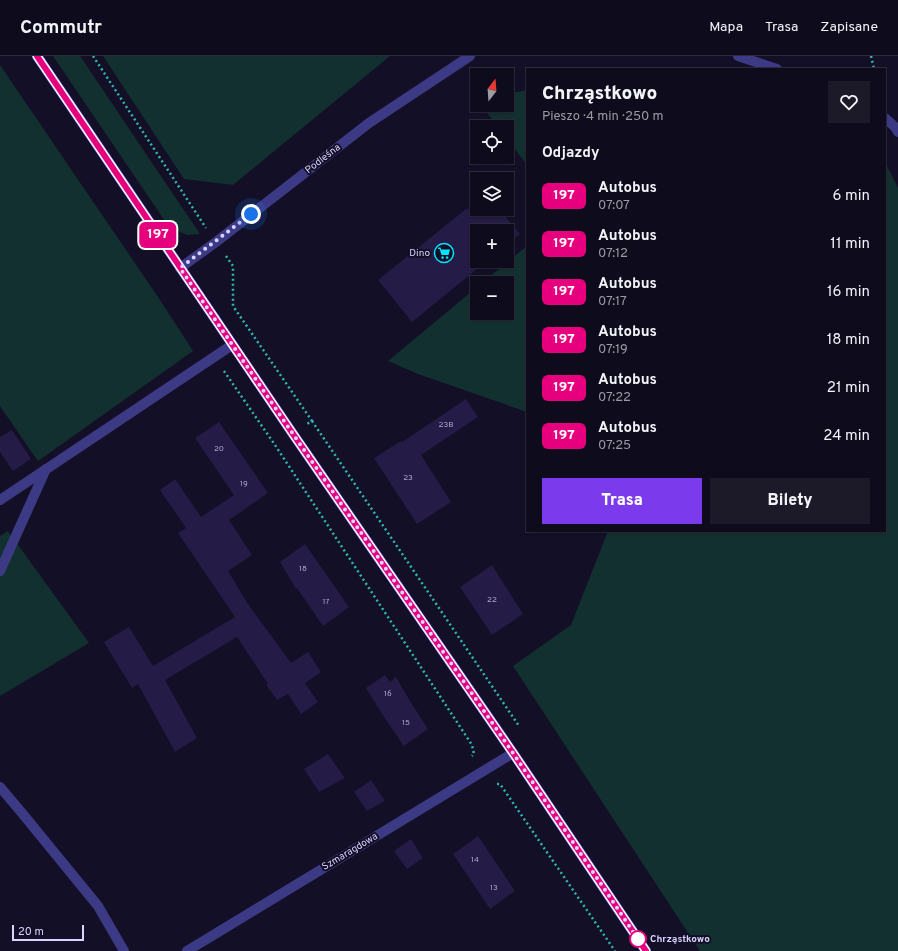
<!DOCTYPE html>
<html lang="pl">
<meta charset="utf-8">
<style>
:root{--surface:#0e0b1c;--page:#1c1929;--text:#f1f3f6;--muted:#9b9ba3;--line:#2e2b3b;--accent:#7c3aed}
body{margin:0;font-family:Overpass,sans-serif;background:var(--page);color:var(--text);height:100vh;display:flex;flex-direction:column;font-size:15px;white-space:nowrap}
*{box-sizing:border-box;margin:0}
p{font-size:13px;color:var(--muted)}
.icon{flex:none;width:22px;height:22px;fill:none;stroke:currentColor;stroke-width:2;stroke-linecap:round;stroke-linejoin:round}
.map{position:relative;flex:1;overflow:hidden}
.side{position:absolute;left:526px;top:12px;width:360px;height:464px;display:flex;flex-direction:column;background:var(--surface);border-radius:0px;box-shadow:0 1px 3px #0004,0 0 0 1px var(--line)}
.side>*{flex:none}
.badge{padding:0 8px;border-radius:6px;font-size:14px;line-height:26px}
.needle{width:26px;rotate:17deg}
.fabs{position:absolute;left:470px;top:12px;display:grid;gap:8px}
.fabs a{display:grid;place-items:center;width:44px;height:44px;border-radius:0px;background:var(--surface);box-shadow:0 1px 3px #0004,0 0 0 1px var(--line);font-size:20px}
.scale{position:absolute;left:12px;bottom:10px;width:72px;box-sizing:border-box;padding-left:4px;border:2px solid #d9d4ff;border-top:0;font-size:11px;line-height:14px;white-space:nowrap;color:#d9d4ff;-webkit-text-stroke:3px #130f26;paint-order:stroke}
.you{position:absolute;width:20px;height:20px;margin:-10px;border:3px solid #fff;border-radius:50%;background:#1a73e8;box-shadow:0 0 0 6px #1a73e833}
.map>.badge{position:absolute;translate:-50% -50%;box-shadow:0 0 0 2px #fff}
h2{padding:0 16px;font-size:15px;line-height:36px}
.round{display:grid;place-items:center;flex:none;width:42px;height:42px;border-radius:0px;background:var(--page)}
.head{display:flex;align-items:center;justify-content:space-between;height:68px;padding:0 16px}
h1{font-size:19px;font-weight:800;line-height:30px}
.cta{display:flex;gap:8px;margin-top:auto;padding:8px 16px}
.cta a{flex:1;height:46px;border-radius:0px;background:var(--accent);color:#fff;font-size:16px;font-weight:800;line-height:46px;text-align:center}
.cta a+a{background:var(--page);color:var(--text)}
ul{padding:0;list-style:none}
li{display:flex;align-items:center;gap:12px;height:48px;padding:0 16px}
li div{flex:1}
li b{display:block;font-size:15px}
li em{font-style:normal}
li .badge{min-width:44px;font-weight:700;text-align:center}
header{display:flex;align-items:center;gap:24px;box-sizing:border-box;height:56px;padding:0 20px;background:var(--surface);border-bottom:1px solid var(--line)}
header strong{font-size:19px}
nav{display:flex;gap:22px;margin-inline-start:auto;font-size:14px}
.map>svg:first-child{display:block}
.green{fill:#12302f}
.building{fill:#241b47}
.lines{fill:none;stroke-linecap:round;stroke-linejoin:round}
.path{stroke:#2fb8b0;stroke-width:2.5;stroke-dasharray:2 3;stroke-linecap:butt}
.street{stroke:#3d3a85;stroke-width:10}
.secondary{stroke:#6f6bff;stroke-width:10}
.line-casing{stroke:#fff;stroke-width:9}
.line{stroke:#e6007e;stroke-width:6}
.walk{stroke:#d9d4ff;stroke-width:4;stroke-dasharray:0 7.2}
.stop-dot{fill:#fff;stroke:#e6007e;stroke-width:2}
.labels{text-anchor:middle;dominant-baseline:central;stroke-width:4;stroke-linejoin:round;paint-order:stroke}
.number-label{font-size:8px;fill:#aca6d1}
.street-label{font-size:10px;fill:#d9d4ff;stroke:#130f26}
.poi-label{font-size:10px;fill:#d9d4ff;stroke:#130f26;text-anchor:end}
.stop-label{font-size:10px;font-weight:bold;fill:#d9d4ff;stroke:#130f26;text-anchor:start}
</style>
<header>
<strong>Commutr</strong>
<nav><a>Mapa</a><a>Trasa</a><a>Zapisane</a></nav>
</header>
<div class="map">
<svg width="898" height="895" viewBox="0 0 898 895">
<rect width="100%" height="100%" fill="#130f26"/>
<g class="green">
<path d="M 53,0 L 80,0 L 200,178 L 187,179 L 169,171 Z"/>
<path d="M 103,0 L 390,0 L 233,129 L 184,123 Z"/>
<path d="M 0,9 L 160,244 L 193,295 L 38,405 L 0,350 Z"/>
<path d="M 527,34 L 527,109 L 507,83 L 507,71 L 498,71 L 481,49 L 507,49 L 507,38 Z"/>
<path d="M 885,110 L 887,110 L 898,132 L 898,895 L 700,895 L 513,610 L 571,569 L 608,475 L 885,475 Z"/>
<path d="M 527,190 L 527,356 L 418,318 L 388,305 L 477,231 L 477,257 L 507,257 L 507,227 L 482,227 Z"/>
<path d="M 8,475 L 89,587 L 0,640 L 0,480 Z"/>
</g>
<g class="building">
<path d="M 466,153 L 499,153 L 520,178 L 507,188 L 507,175 L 477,175 L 477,205 L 487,205 L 412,266 L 378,224 Z"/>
<path d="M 466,343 L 478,361 L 421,399 L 451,446 L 417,468 L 374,402 L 401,385 L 402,386 Z"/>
<path d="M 219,366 L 268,437 L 229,464 L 252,499 L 228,515 L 248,548 L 291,607 L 308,596 L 321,616 L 305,627 L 318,646 L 301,658 L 288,638 L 277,644 L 266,629 L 268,628 L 237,581 L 165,624 L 197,682 L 175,696 L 138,628 L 132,632 L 104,586 L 129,571 L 153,610 L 235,561 L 178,477 L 186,472 L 160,434 L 175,423 L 201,461 L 234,439 L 195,382 Z"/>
<path d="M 12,374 L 31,403 L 13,415 L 0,396 L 0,381 Z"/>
<path d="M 305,488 L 349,551 L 323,570 L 297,532 L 296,533 L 280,506 Z"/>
<path d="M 492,509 L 523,558 L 492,579 L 460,531 Z"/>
<path d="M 385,619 L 390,626 L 396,621 L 410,645 L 428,673 L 404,690 L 384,661 L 366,632 Z"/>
<path d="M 328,698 L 345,722 L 319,736 L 304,713 Z"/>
<path d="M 371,724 L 385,745 L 367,755 L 354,736 Z"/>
<path d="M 478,780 L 515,835 L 490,853 L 453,798 Z"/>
<path d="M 411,783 L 423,802 L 407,813 L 394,795 Z"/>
</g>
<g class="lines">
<g class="path">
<path d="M 93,0 L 206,172"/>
<path d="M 871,0 L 874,13"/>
<path d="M 226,200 L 233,210 L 233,250 L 312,365 L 307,368"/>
<path d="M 224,315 L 275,389 L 472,689 L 474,698 L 472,700"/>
<path d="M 312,365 L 519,670"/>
<path d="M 497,728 L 500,728 L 615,895"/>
</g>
<g class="street">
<path d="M 738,0 L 777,13"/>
<path d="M 885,62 L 895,71 L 898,76"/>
<path d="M 180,212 L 216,186 L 369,67 L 470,0"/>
<path d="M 0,444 L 232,289"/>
<path d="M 0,515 L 46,413"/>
<path d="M 0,731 L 22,757 L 98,850 L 124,895"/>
<path d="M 187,895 L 513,697"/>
</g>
<path class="secondary" d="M 37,0 L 293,378 L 513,697 L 646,895"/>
</g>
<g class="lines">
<defs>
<path id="line" d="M 37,0 L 293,378 L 513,697 L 646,895"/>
</defs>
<use href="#line" class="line-casing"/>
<use href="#line" class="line"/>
<path class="walk" d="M 251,158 L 180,212 L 293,378 L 513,697 L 638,883"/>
</g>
<defs>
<symbol id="supermarket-ring" viewBox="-11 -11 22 22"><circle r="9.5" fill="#130f26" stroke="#00e5ff" stroke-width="1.5"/><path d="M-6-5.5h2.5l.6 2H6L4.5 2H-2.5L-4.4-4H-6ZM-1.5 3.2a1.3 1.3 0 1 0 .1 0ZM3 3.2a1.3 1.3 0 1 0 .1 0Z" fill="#00e5ff"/></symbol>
</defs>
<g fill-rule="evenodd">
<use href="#supermarket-ring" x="433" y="186" width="22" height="22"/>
</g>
<circle class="stop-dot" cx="638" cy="883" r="8"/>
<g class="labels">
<g class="number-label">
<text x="446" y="369">23B</text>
<text x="219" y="393">20</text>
<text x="408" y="422">23</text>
<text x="244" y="428">19</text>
<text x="303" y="513">18</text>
<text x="492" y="544">22</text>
<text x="326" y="546">17</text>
<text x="388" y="638">16</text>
<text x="406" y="667">15</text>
<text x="475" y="804">14</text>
<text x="494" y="832">13</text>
</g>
<g class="street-label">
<text transform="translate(323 103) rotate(-38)">Podleśna</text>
<text transform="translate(350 796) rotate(-31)">Szmaragdowa</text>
</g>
<g class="poi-label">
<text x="430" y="197">Dino</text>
</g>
<g class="stop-label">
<text x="650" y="883">Chrząstkowo</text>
</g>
</g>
</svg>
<div class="fabs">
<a><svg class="needle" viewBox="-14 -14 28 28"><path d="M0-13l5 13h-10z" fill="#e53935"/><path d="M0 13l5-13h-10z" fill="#9b9ba3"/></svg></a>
<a><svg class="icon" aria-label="locate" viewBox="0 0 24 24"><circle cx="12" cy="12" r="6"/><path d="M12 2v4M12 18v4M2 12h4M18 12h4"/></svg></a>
<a><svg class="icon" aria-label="layers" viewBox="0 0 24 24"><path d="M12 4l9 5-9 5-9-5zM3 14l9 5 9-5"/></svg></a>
<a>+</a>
<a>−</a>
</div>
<div class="scale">20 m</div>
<div class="you" style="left:251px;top:158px"></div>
<b class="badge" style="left:158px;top:179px;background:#e6007e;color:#fff">197</b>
<section class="side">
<div class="head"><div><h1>Chrząstkowo</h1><p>Pieszo · 4 min · 250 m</p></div><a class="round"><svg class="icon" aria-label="heart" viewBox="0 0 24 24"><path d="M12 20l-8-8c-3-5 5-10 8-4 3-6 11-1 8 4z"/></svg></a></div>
<h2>Odjazdy</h2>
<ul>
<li><span class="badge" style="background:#e6007e;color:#fff">197</span><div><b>Autobus</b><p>07:07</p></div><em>6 min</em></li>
<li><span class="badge" style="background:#e6007e;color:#fff">197</span><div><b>Autobus</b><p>07:12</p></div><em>11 min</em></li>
<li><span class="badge" style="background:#e6007e;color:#fff">197</span><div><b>Autobus</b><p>07:17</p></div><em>16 min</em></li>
<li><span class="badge" style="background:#e6007e;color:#fff">197</span><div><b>Autobus</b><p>07:19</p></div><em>18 min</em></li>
<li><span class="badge" style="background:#e6007e;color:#fff">197</span><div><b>Autobus</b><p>07:22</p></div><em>21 min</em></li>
<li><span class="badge" style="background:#e6007e;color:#fff">197</span><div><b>Autobus</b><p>07:25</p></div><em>24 min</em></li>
</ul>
<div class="cta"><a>Trasa</a><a>Bilety</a></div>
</section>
</div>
